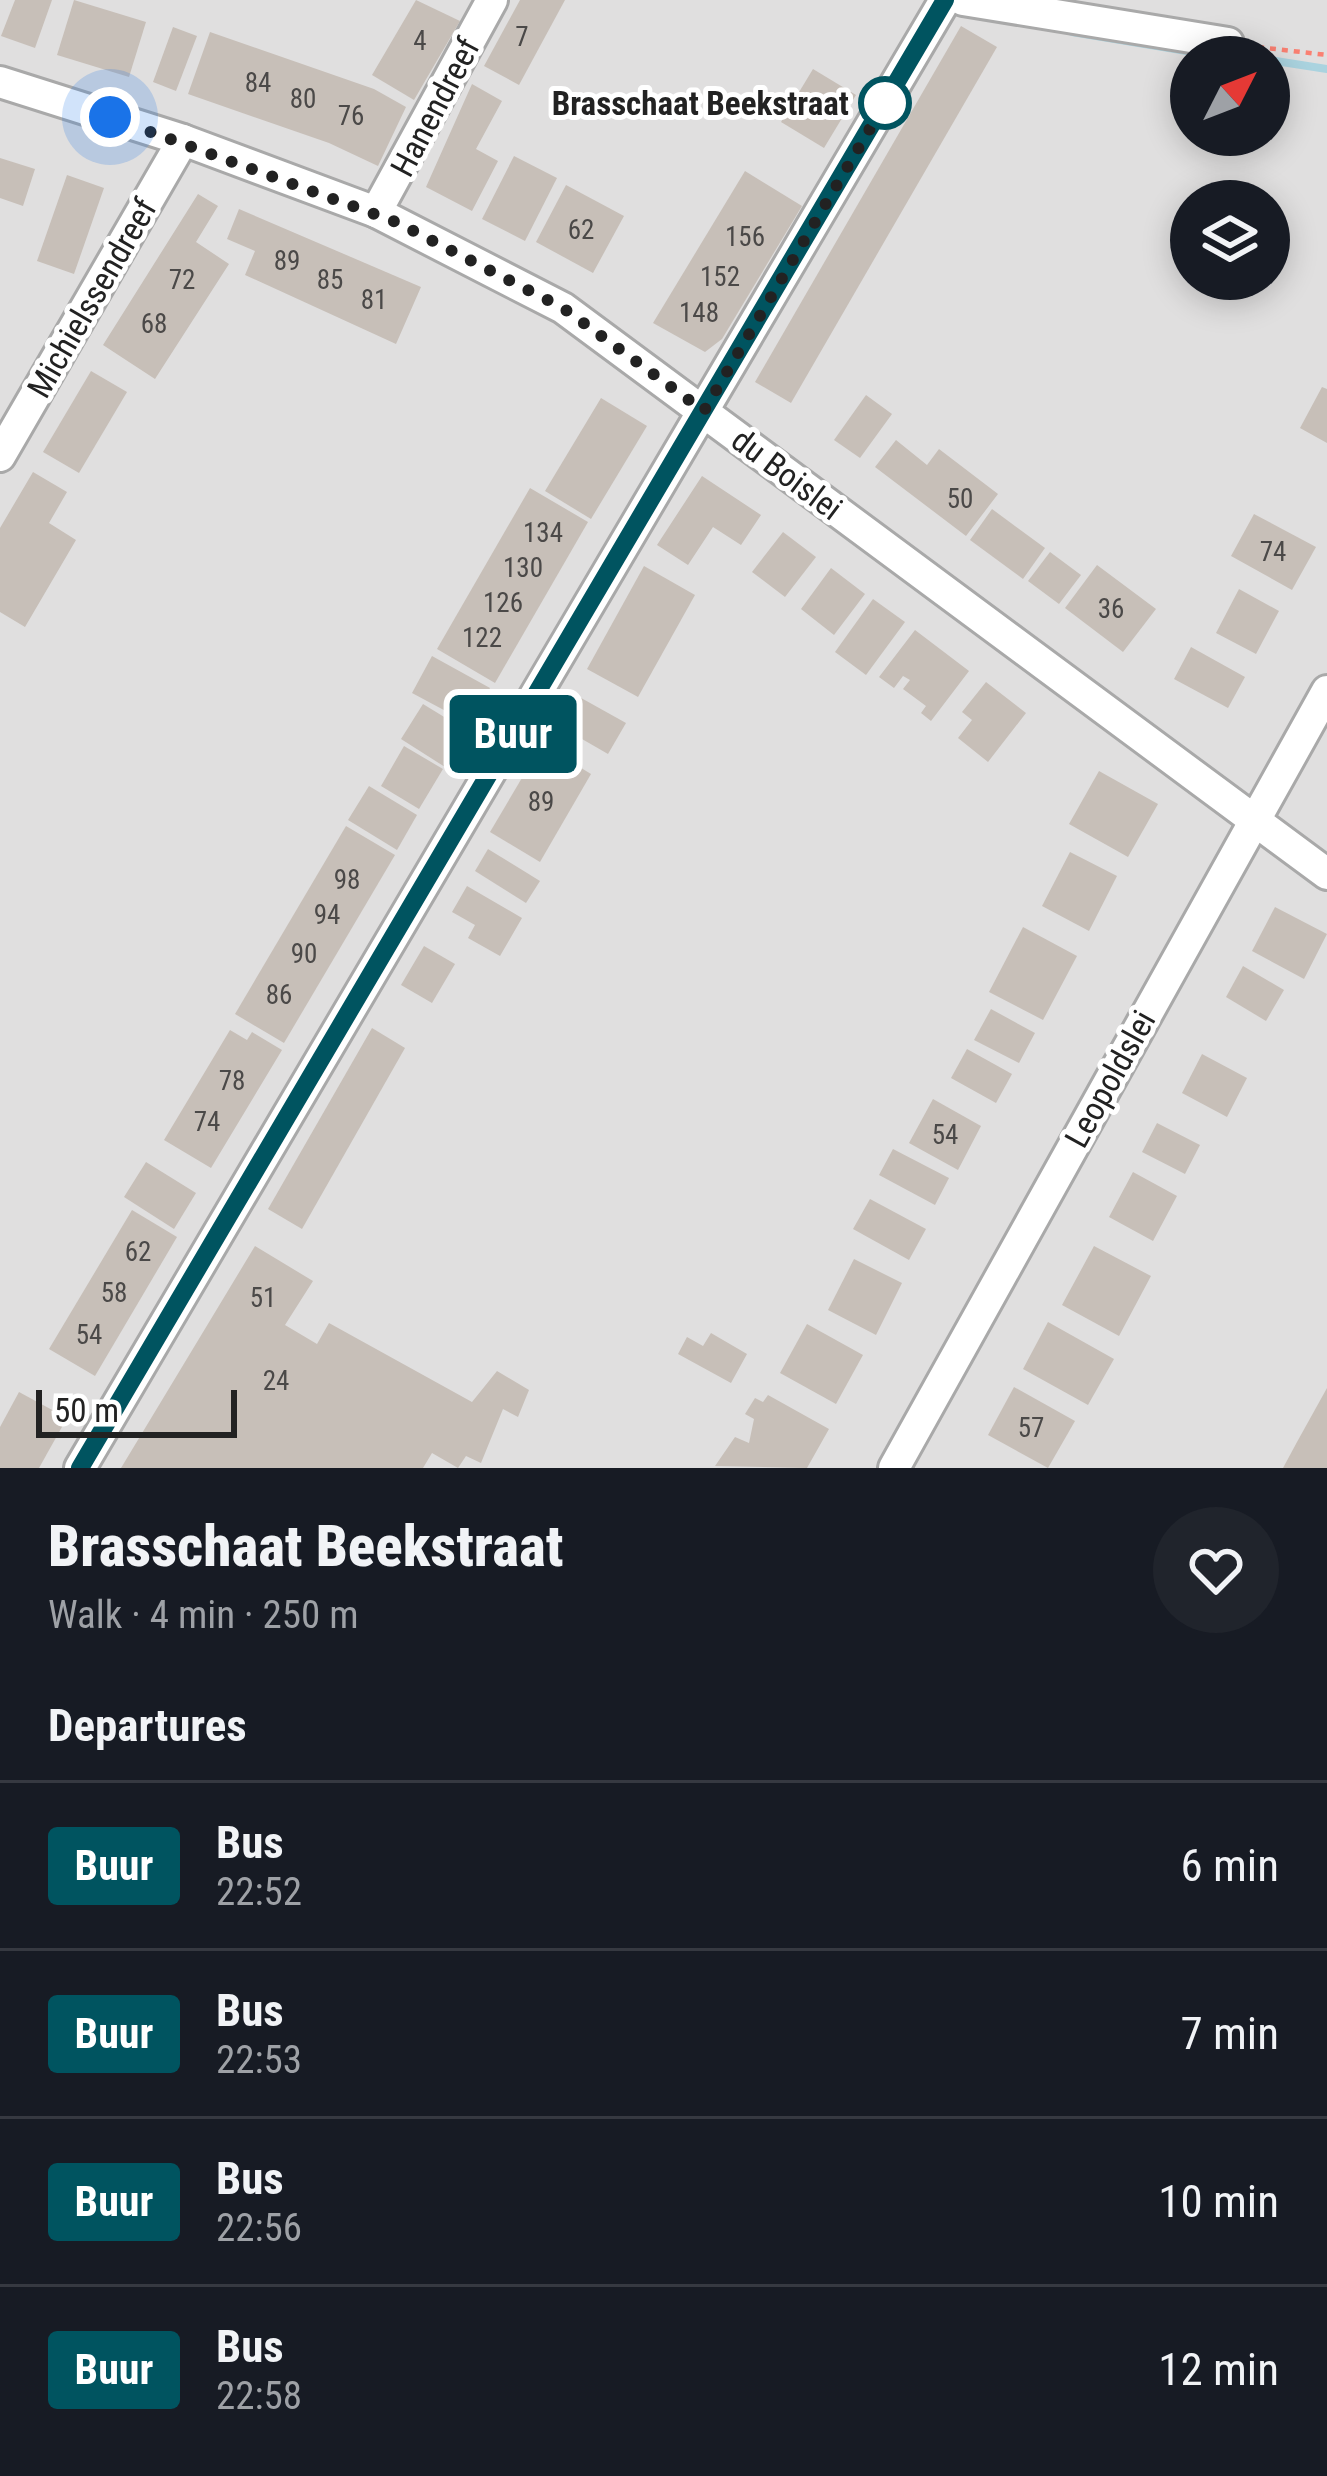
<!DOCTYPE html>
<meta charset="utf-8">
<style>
:root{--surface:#171b24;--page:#20242c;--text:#f1f3f6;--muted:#9ea1a6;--line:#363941}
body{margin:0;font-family:"Roboto Condensed",sans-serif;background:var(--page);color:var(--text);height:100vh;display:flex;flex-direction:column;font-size:45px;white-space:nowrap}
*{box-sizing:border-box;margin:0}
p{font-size:39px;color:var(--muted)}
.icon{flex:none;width:66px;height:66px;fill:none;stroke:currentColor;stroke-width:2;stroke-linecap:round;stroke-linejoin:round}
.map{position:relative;height:1468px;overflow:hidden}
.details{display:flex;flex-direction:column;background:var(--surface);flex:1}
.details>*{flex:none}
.badge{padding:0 24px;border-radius:9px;font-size:42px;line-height:78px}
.needle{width:78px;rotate:48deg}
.fabs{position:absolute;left:1170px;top:36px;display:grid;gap:24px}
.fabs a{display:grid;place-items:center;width:120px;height:120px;border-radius:50%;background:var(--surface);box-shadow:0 6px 30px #0003;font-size:60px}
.scale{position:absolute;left:36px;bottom:30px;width:201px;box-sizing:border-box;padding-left:12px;border:6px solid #222;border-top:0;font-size:33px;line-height:42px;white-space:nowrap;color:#222;-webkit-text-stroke:9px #fff;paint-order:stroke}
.you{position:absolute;width:60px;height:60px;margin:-30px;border:9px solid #fff;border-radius:50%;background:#1a73e8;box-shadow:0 0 0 18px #1a73e833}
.map>.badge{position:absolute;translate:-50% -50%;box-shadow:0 0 0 6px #fff}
h2{padding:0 48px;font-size:45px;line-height:108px}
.round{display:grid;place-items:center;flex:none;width:126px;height:126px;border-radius:63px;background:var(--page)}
.headline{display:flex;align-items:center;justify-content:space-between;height:204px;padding:0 48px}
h1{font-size:57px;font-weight:800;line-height:90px}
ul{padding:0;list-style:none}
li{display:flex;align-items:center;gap:36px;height:168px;padding:0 48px;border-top:3px solid var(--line)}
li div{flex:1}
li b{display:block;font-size:45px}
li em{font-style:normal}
li .badge{min-width:132px;font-weight:700;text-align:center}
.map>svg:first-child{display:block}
.residential{fill:#e0dfdf;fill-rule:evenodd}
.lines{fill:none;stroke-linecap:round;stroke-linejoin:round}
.stream{stroke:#aad3df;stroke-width:8}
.building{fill:#c7bfb8}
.street-casing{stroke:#a9a9a9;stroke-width:36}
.path{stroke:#fa8072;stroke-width:4.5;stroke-dasharray:6 6;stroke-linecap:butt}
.street{stroke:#fff;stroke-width:30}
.line-casing{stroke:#fff;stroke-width:27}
.line{stroke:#005460;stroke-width:18}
.walk{stroke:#222;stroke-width:12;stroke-dasharray:0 21.6}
.stop-dot{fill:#fff;stroke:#005460;stroke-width:6}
.labels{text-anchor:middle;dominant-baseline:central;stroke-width:10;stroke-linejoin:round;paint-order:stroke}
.number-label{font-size:27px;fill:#4b4948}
.stop-label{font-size:33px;font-weight:bold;fill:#222;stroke:#fff;text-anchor:end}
.street-label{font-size:33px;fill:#222;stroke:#fff}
</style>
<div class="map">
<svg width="1327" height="1468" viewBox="0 0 1327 1468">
<rect width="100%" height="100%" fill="#f2efe9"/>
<path class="residential" d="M 0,0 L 1327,0 L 1327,1468 L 0,1468 ZM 1191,57 L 1269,57 L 1269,135 L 1191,135 ZM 1191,201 L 1269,201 L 1269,279 L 1191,279 Z"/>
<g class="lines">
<g class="stream">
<path d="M 1072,32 L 1199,53"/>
<path d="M 1269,60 L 1327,69"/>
</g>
</g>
<g class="building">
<path d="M 15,0 L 52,0 L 35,48 L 1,36 Z"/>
<path d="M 74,0 L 146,22 L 129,77 L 57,55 Z"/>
<path d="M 416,0 L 460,21 L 414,100 L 372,75 Z"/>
<path d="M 520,0 L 565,0 L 519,85 L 484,66 Z"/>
<path d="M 961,26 L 997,47 L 791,403 L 755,382 Z"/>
<path d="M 173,27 L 197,36 L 176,91 L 153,82 Z"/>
<path d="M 210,32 L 374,89 L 406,107 L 378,166 L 329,143 L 188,94 Z"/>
<path d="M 813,69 L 856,95 L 824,148 L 781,122 Z"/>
<path d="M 472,84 L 502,101 L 476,149 L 498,161 L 472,211 L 426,187 Z"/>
<path d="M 514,156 L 557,178 L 525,241 L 482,219 Z"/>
<path d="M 0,158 L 35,169 L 23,206 L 0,198 Z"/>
<path d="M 745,171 L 802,206 L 722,339 L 705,352 L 653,323 Z"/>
<path d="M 67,175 L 104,188 L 74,274 L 37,261 Z"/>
<path d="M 566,185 L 624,216 L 593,273 L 536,242 Z"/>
<path d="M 198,194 L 218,206 L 196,242 L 229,264 L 155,379 L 103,345 Z"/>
<path d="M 239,209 L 421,287 L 396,344 L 245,275 L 255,251 L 227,239 Z"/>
<path d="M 91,371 L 127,392 L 79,473 L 43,452 Z"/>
<path d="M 1322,387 L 1327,389 L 1327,443 L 1300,428 Z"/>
<path d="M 866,395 L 892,414 L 860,458 L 834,440 Z"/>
<path d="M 601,398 L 647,426 L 591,519 L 545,491 Z"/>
<path d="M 896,440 L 927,465 L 939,449 L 998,494 L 966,536 L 875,467 Z"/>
<path d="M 33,472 L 67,492 L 49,523 L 76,540 L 25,627 L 0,612 L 0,528 Z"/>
<path d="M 702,476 L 761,515 L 741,545 L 713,527 L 688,565 L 657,545 Z"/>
<path d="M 530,488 L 588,522 L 495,683 L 437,649 Z"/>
<path d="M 992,509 L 1045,548 L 1023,579 L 970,540 Z"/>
<path d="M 1254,514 L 1316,547 L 1292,590 L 1231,556 Z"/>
<path d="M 783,532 L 816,557 L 785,597 L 752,572 Z"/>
<path d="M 1050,552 L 1081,575 L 1059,604 L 1028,581 Z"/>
<path d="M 1097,565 L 1156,609 L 1123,652 L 1065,608 Z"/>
<path d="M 644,566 L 695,595 L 638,697 L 587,669 Z"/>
<path d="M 831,568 L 865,594 L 834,635 L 801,609 Z"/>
<path d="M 1239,589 L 1279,611 L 1256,654 L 1216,633 Z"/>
<path d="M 873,599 L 905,622 L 866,675 L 835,652 Z"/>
<path d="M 915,630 L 969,671 L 931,721 L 921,713 L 926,706 L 903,689 L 910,680 L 903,676 L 894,688 L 879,677 Z"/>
<path d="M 1191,647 L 1245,677 L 1228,708 L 1174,679 Z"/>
<path d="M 432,656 L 490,688 L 470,724 L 412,693 Z"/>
<path d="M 986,682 L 1026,713 L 988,762 L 958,738 L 972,720 L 962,712 Z"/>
<path d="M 574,694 L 626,723 L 608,754 L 556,724 Z"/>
<path d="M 423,704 L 467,731 L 445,767 L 401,739 Z"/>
<path d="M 542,744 L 591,774 L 540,862 L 490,832 Z"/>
<path d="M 404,746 L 443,769 L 419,809 L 381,786 Z"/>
<path d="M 1099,771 L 1158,804 L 1128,857 L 1069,824 Z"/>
<path d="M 369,786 L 417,815 L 397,850 L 348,820 Z"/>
<path d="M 346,826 L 395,855 L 284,1043 L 235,1014 Z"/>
<path d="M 488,849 L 540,881 L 526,903 L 475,871 Z"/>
<path d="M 1070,852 L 1117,876 L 1089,931 L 1042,906 Z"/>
<path d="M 467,886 L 522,918 L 500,956 L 468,938 L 475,925 L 452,912 Z"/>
<path d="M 1275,907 L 1327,934 L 1304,979 L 1252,951 Z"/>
<path d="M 1023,927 L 1077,956 L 1043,1020 L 989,992 Z"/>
<path d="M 424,946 L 455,964 L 432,1003 L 401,985 Z"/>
<path d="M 1243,966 L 1284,990 L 1266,1021 L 1226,997 Z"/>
<path d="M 991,1009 L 1035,1033 L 1019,1063 L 974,1040 Z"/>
<path d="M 372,1028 L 405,1048 L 302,1229 L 268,1209 Z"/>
<path d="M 230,1030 L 247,1040 L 252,1032 L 282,1050 L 211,1168 L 164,1140 Z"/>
<path d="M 967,1049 L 1012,1074 L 996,1103 L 951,1078 Z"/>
<path d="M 1202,1054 L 1247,1078 L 1227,1117 L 1182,1093 Z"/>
<path d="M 933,1099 L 981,1126 L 958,1170 L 909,1143 Z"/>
<path d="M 1157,1123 L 1200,1145 L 1185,1174 L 1142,1152 Z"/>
<path d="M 893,1149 L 949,1178 L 935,1205 L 879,1175 Z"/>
<path d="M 146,1162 L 196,1193 L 174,1229 L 124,1197 Z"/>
<path d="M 1133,1172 L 1177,1196 L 1153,1241 L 1109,1217 Z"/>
<path d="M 870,1199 L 926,1229 L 909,1260 L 853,1229 Z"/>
<path d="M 132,1210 L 177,1237 L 95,1376 L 49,1349 Z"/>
<path d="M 255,1246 L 313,1281 L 285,1325 L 317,1344 L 329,1323 L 472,1402 L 497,1371 L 529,1390 L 518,1417 L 503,1409 L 481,1463 L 466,1456 L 458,1468 L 432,1453 L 423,1468 L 121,1468 Z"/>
<path d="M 1094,1246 L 1151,1276 L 1119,1336 L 1062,1305 Z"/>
<path d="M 854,1259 L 902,1283 L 876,1335 L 828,1310 Z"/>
<path d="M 1048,1322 L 1114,1359 L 1088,1405 L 1023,1369 Z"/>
<path d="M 807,1324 L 863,1355 L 836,1404 L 780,1373 Z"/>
<path d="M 711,1333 L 747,1354 L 731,1383 L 678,1354 L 687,1337 L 703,1346 Z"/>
<path d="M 1014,1387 L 1075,1421 L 1048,1468 L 988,1435 Z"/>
<path d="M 1327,1388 L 1327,1468 L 1283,1468 L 1297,1442 Z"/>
<path d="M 19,1392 L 67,1418 L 39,1468 L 0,1468 L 0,1427 Z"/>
<path d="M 768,1395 L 829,1429 L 807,1468 L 715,1466 L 735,1437 L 749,1443 L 754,1419 L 745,1414 L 755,1398 L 763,1402 Z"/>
</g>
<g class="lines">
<defs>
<g id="street">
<path d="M 963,0 L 1228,43"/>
<path d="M 0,82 L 183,140 L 376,212 L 563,308 L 1327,874"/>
<path d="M 376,212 L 492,0"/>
<path d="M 0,456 L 183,140"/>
<path d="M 80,1468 L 945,0"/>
<path d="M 894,1468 L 1327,691"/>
</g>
</defs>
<use href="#street" class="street-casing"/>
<path class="path" d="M 1258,47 L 1327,55"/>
<use href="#street" class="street"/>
</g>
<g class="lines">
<defs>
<path id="line" d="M 80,1468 L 945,0"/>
</defs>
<use href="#line" class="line-casing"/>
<use href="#line" class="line"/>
<path class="walk" d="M 110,117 L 396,222 L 563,308 L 704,411 L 885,103"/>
</g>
<circle class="stop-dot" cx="885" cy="103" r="24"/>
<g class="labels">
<g class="number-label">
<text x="522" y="37">7</text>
<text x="420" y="41">4</text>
<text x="258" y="83">84</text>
<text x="303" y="99">80</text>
<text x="351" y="116">76</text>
<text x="581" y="230">62</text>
<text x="745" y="237">156</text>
<text x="287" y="261">89</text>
<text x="720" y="277">152</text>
<text x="182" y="280">72</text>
<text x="330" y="280">85</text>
<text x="374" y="300">81</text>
<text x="699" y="313">148</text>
<text x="154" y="324">68</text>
<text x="960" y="499">50</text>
<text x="543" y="533">134</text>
<text x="1273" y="552">74</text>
<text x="523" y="568">130</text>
<text x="503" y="603">126</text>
<text x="1111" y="609">36</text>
<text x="482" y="638">122</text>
<text x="541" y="802">89</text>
<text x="347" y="880">98</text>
<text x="327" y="915">94</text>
<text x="304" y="954">90</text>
<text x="279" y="995">86</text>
<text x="232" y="1081">78</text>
<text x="207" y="1122">74</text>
<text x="945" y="1135">54</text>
<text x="138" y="1252">62</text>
<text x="114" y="1293">58</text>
<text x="263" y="1298">51</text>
<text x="89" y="1335">54</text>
<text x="276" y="1381">24</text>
<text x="1031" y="1428">57</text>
</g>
<g class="stop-label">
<text x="849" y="103">Brasschaat Beekstraat</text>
</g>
<g class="street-label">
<text transform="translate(435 107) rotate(-62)">Hanendreef</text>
<text transform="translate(92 298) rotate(-60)">Michielssendreef</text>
<text transform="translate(787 474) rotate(37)">du Boislei</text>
<text transform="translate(1110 1079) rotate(-61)">Leopoldslei</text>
</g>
</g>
</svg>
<div class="fabs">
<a><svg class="needle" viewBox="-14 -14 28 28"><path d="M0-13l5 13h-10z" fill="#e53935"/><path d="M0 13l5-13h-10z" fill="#9ea1a6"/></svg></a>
<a><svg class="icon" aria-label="layers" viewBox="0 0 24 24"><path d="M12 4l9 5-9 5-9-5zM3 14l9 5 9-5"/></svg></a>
</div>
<div class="scale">50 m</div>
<div class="you" style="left:110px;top:117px"></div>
<b class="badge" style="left:513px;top:734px;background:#005460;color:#fff">Buur</b>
</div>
<section class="details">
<div class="headline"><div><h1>Brasschaat Beekstraat</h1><p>Walk · 4 min · 250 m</p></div><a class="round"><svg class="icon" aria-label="heart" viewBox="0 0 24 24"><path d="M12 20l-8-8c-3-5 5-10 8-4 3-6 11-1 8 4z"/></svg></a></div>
<h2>Departures</h2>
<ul>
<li><span class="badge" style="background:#005460;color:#fff">Buur</span><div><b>Bus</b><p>22:52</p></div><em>6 min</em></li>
<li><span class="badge" style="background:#005460;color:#fff">Buur</span><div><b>Bus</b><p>22:53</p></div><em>7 min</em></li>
<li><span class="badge" style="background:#005460;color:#fff">Buur</span><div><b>Bus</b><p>22:56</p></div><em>10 min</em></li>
<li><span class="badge" style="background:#005460;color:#fff">Buur</span><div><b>Bus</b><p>22:58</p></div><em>12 min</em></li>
</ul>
</section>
